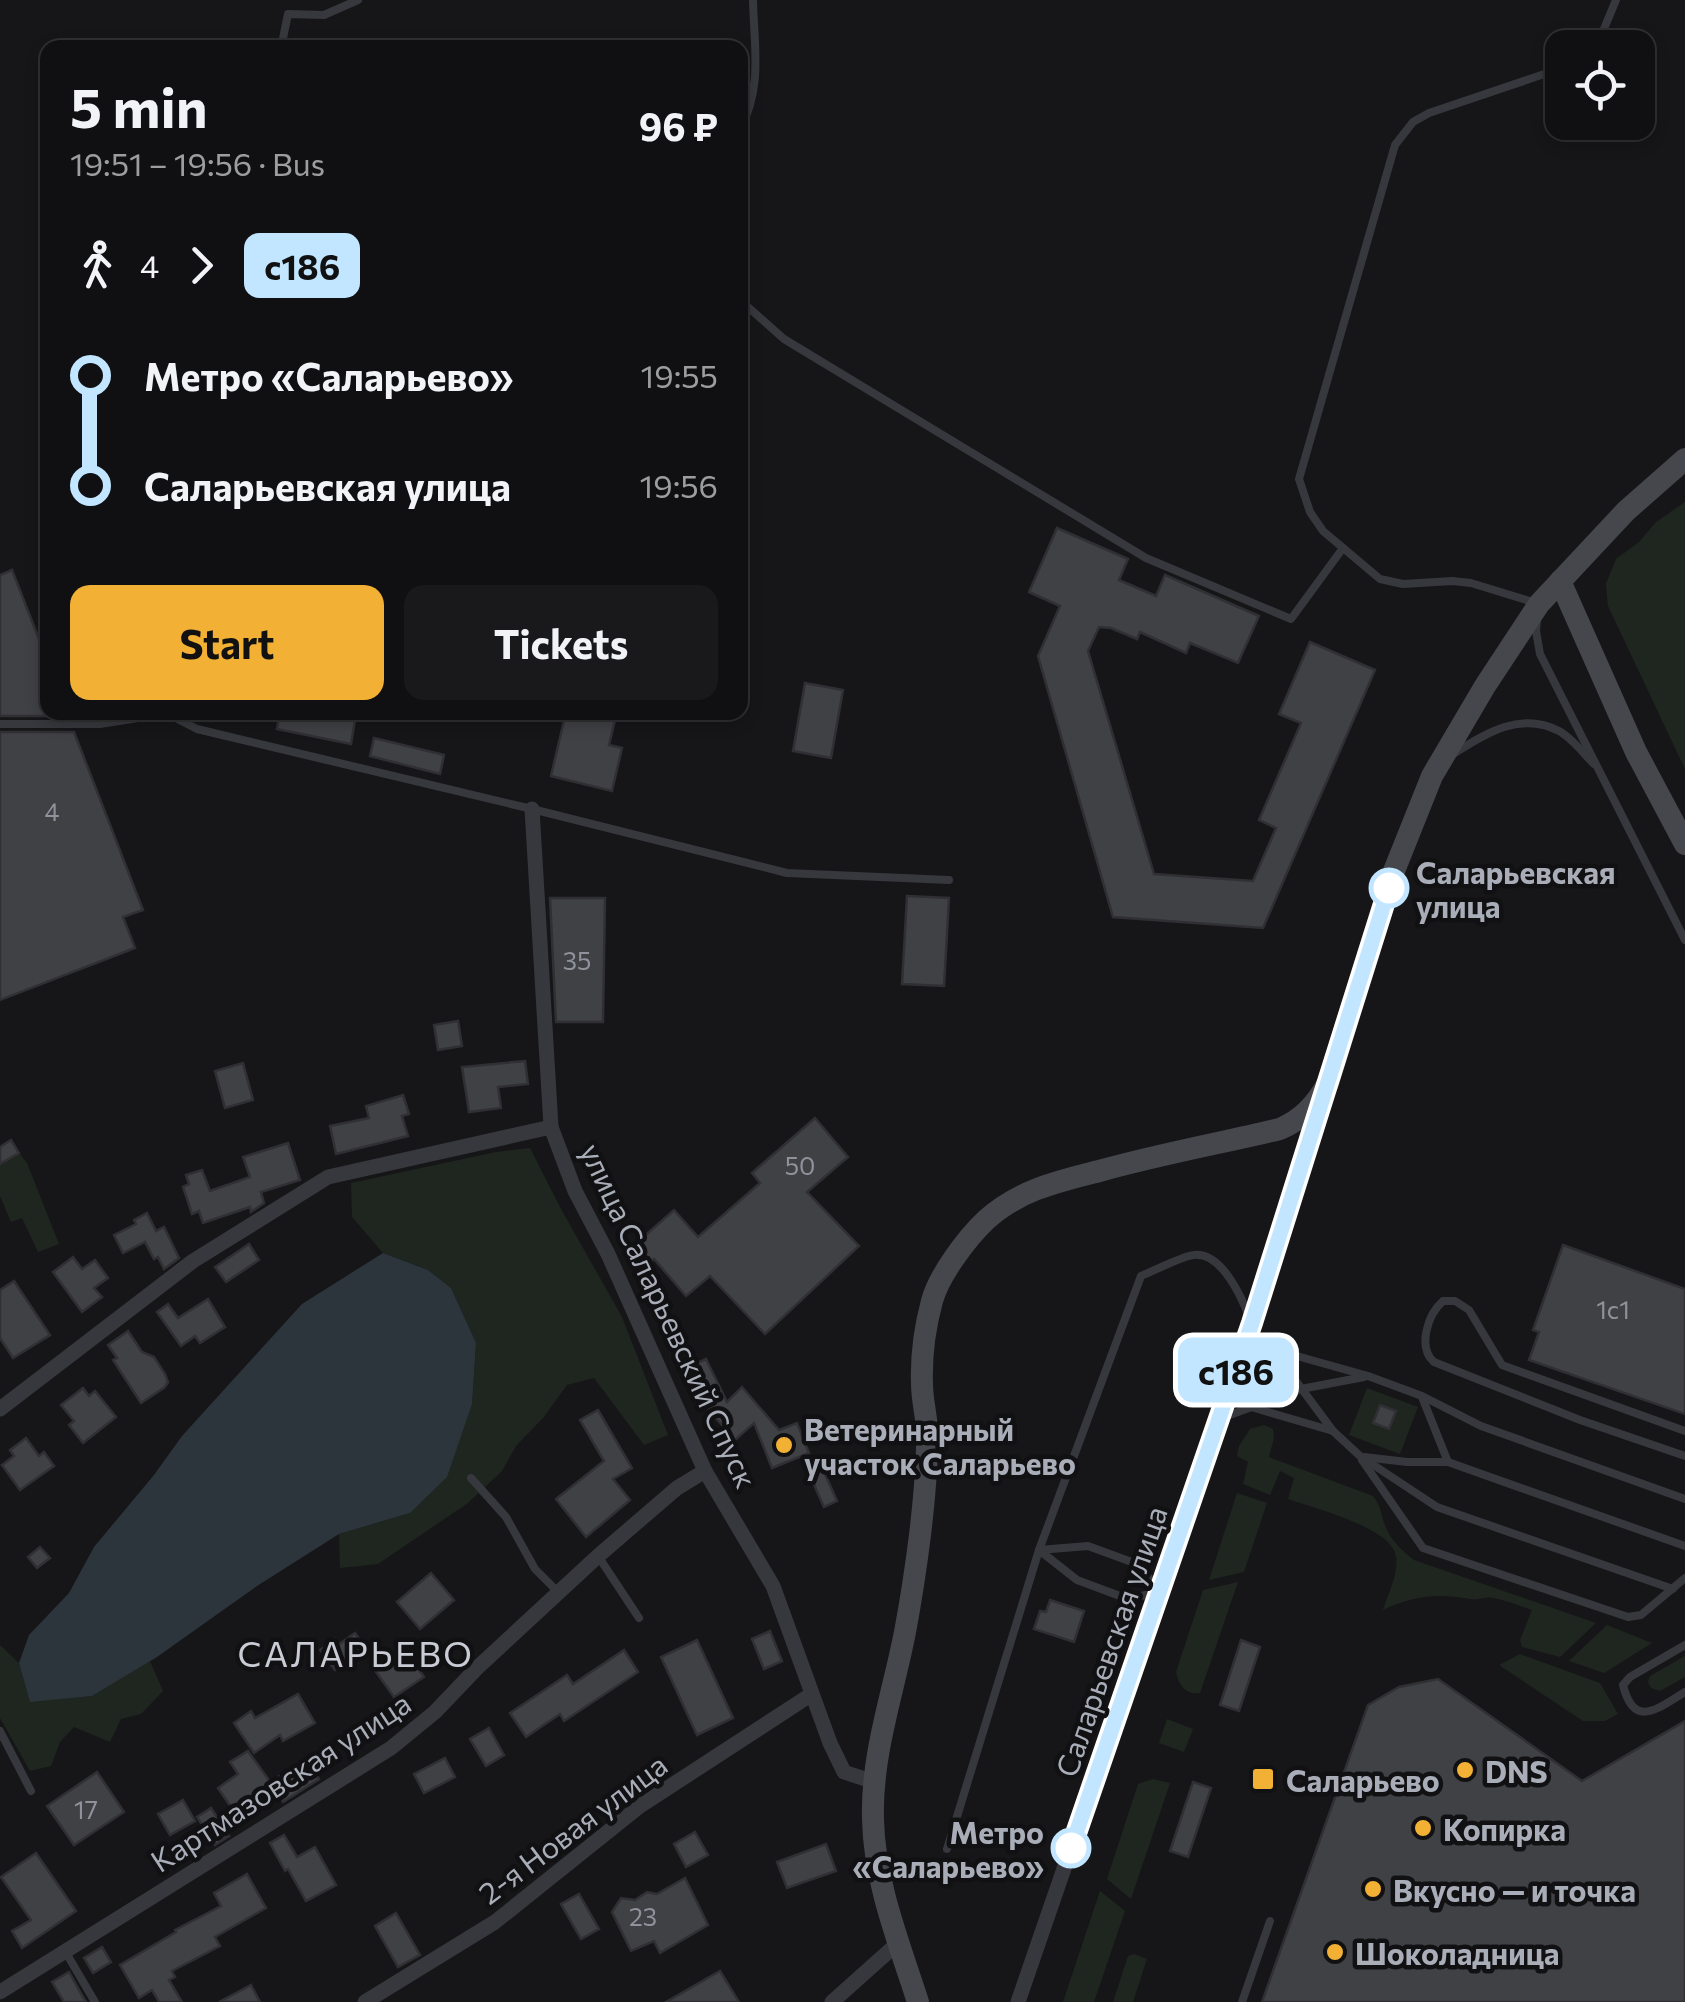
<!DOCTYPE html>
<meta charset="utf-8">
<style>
:root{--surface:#101012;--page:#19191b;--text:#f1f3f6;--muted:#9c9d9f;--line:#303032;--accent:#f2b134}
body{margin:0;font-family:Commissioner,sans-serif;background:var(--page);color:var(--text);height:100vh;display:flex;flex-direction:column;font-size:38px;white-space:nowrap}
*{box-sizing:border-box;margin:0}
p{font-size:32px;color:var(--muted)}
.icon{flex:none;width:55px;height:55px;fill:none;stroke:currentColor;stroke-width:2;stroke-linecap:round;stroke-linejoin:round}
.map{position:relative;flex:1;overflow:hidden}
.panel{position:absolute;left:40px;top:40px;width:708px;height:680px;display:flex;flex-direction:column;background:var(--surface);border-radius:20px;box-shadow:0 5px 15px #0003,0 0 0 2px var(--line)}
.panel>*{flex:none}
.badge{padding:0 20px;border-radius:15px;font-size:35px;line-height:65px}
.fabs{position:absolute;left:1545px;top:30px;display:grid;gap:20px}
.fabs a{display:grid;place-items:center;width:110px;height:110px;border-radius:20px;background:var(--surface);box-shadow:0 5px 15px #0003,0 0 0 2px var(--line);font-size:50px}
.map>.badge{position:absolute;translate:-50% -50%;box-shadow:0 0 0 5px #fff}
.legs{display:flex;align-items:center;gap:15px;height:110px;padding:0 30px;font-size:32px}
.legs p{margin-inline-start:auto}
.headline{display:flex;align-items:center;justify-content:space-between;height:170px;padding:0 30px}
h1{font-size:55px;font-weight:700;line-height:75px}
.cta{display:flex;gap:20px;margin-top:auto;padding:20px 30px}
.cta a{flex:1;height:115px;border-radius:20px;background:var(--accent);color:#111;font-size:40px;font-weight:700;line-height:115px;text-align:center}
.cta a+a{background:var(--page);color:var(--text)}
ul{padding:0 30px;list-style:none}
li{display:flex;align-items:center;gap:35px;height:110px;font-size:38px}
li i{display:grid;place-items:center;width:15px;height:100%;margin:0 12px;background:currentColor}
li i::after{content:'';width:25px;height:25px;margin:-12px;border:8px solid;border-radius:50%;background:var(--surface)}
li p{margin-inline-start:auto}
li:first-child i{background:linear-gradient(#0000 50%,currentColor 0)}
li:last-child i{background:linear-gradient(currentColor 50%,#0000 0)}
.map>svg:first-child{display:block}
.green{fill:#1e261f}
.water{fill:#2c353c}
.building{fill:#404145;stroke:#303034;stroke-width:2.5}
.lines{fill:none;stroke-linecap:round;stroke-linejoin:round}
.lane{stroke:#37383d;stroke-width:8}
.street{stroke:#37383d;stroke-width:15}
.secondary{stroke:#45474d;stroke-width:22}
.line-1-casing{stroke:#fff;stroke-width:22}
.line-1{stroke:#c2e6ff;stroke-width:15}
.stop-1-dot{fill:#fff;stroke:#c2e6ff;stroke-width:5}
.poi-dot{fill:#f2b134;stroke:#111113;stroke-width:4}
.labels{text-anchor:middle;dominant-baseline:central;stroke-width:9;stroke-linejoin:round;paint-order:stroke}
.number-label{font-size:25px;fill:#8e929b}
.stop-label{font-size:30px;font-weight:bold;fill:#a8adb8;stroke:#111113;text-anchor:start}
.street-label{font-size:30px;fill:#a8adb8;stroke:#111113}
.poi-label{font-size:30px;font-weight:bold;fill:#a8adb8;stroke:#111113;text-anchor:start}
.quarter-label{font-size:35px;letter-spacing:2.5px;fill:#c9ccd4;stroke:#111113}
</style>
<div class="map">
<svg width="1685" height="2002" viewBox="0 0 1685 2002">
<rect width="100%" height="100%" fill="#161618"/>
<g class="green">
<path d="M 1685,502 L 1685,769 L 1608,606 L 1606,584 L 1616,559 L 1639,542 L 1656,522 Z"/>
<path d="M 530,1148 L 561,1209 L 622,1317 L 668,1435 L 644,1445 L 594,1378 L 567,1385 L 543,1418 L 516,1446 L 502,1471 L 468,1503 L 378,1564 L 340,1568 L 339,1534 L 410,1513 L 472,1404 L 476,1344 L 451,1288 L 428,1270 L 383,1253 L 352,1217 L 351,1183 L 496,1152 Z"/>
<path d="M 19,1153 L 27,1163 L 59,1244 L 38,1252 L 22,1218 L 11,1222 L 0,1196 L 0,1164 Z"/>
<path d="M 1367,1388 L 1418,1407 L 1400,1454 L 1349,1435 Z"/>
<path d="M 1264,1425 L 1273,1429 L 1274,1438 L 1269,1457 L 1373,1496 C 1381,1505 1381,1516 1386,1528 C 1391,1540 1403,1552 1414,1560 L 1596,1623 L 1560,1657 L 1522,1647 L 1520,1640 L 1532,1610 C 1520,1606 1506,1600 1493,1598 C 1485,1596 1478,1601 1470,1599 C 1437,1593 1413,1596 1383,1610 C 1388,1594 1399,1573 1396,1556 C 1391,1527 1313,1508 1288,1499 L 1294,1478 L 1280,1471 L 1270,1495 L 1243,1484 L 1248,1462 L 1237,1456 L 1239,1446 L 1250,1429 Z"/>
<path d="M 1237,1493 L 1267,1503 L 1244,1572 L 1209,1580 Z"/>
<path d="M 1238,1582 L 1200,1693 C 1185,1695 1179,1685 1176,1672 L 1203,1590 Z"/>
<path d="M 1607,1625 L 1652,1643 L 1604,1673 L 1569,1661 Z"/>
<path d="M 0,1645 L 19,1663 L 30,1701 L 92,1696 L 150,1661 L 163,1691 L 141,1714 L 121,1719 L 110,1742 L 74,1727 L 60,1742 L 51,1766 L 30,1771 L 0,1718 Z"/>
<path d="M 1520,1654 L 1600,1683 L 1618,1714 L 1605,1721 L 1583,1721 L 1499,1665 Z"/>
<path d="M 1685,1656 L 1685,1677 L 1660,1691 L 1651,1688 L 1648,1682 L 1650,1676 Z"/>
<path d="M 1167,1719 L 1193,1729 L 1184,1752 L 1159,1743 Z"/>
<path d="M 1153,1779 L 1170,1783 L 1131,1899 L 1107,1879 L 1138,1784 Z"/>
<path d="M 1100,1891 L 1125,1911 L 1094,2002 L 1063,2002 Z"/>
<path d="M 1134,1954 L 1147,1959 L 1133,2002 L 1113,2002 L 1128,1956 Z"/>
</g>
<path class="water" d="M 383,1253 L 428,1270 L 451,1288 L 476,1343 L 472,1404 L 447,1477 L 410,1513 L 339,1534 L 257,1586 L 157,1657 L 92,1696 L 30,1702 L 19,1663 L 29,1635 L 69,1593 L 94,1547 L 154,1475 L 182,1436 L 302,1304 Z"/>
<g class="building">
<path d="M 1057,528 L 1128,559 L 1119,580 L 1156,596 L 1165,575 L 1259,616 L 1238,663 L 1190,643 L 1186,653 L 1140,632 L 1137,639 L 1111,628 L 1099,627 L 1088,651 L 1154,874 L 1253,881 L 1276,828 L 1259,820 L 1301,723 L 1279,714 L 1310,642 L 1375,670 L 1263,928 L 1113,917 L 1038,656 L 1060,606 L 1029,592 Z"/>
<path d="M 12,570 L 48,662 L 48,712 L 67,712 L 68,716 L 0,716 L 0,575 Z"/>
<path d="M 805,683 L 843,690 L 831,758 L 793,751 Z"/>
<path d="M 280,712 L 317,712 L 355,720 L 351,744 L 277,729 Z"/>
<path d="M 566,712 L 617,712 L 609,745 L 622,748 L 612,791 L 551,776 Z"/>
<path d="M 0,732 L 74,732 L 143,910 L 123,917 L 135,948 L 0,1000 Z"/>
<path d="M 374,738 L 444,755 L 440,774 L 370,756 Z"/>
<path d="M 907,896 L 949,898 L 944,986 L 902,984 Z"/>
<path d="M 550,898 L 605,898 L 603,1022 L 556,1022 Z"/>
<path d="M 458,1021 L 462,1046 L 438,1050 L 434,1025 Z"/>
<path d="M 525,1061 L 528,1084 L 498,1087 L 501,1108 L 469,1112 L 462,1067 Z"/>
<path d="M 243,1063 L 253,1100 L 225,1108 L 215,1071 Z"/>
<path d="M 403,1095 L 409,1114 L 402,1116 L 408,1136 L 336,1154 L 330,1126 L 369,1118 L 366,1106 Z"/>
<path d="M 815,1118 L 848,1157 L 807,1192 L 859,1246 L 765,1334 L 710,1276 L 686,1296 L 654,1259 L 647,1264 L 632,1247 L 674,1210 L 698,1237 L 760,1183 L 752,1173 Z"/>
<path d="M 11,1140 L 19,1153 L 0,1164 L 0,1147 Z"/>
<path d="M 288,1143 L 300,1180 L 261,1192 L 264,1203 L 251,1212 L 250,1207 L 203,1223 L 199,1211 L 192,1214 L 183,1187 L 189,1184 L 186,1175 L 202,1170 L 210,1191 L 250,1177 L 243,1157 Z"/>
<path d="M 147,1213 L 156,1231 L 164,1227 L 179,1258 L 164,1269 L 158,1257 L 154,1259 L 145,1242 L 123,1253 L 114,1235 L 136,1224 L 134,1220 Z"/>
<path d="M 249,1244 L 259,1260 L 226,1282 L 215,1267 Z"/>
<path d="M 1563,1245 L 1685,1289 L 1685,1414 L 1529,1360 L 1539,1332 L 1533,1330 Z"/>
<path d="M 73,1257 L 82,1269 L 95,1260 L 108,1278 L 94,1288 L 102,1297 L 82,1312 L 53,1272 Z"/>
<path d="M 14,1281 L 50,1335 L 13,1358 L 0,1338 L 0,1290 Z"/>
<path d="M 208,1299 L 225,1327 L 200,1343 L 195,1336 L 181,1346 L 157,1312 L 168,1304 L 178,1318 Z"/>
<path d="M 128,1331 L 142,1352 L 154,1357 L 165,1374 L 168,1382 L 165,1387 L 141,1403 L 113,1360 L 117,1358 L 108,1345 Z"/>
<path d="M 706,1359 L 727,1402 L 742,1387 L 779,1430 L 797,1423 L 809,1453 L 772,1468 L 754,1423 L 735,1440 L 701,1401 L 696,1403 L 681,1371 Z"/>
<path d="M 83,1388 L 89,1396 L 95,1391 L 116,1417 L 83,1443 L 69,1425 L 74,1421 L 61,1405 Z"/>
<path d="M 1380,1405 L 1396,1411 L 1389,1429 L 1373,1423 Z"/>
<path d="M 598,1410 L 632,1468 L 613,1479 L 630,1500 L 586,1537 L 556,1499 L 604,1461 L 580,1420 Z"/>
<path d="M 26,1438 L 39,1456 L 44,1452 L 54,1466 L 20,1490 L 2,1465 L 14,1456 L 10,1450 Z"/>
<path d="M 817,1456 L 837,1501 L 824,1507 L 804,1462 Z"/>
<path d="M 40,1547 L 50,1558 L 37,1568 L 28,1557 Z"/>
<path d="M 431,1573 L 454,1600 L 420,1629 L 397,1602 Z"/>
<path d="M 1050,1600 L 1084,1611 L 1074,1642 L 1034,1629 L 1040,1611 L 1046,1612 Z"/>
<path d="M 770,1631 L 782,1661 L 764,1669 L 752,1639 Z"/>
<path d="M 355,1633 L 366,1648 L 335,1670 L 320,1650 L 335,1639 L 338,1645 Z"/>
<path d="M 697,1640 L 733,1718 L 697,1735 L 661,1657 Z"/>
<path d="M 1241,1640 L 1260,1647 L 1239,1711 L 1220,1705 Z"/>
<path d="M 404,1648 L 424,1677 L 394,1697 L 374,1669 Z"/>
<path d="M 624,1650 L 638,1672 L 564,1721 L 560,1714 L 526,1737 L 510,1713 L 567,1675 L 573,1684 Z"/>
<path d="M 1438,1679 L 1582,1781 L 1685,1721 L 1685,2002 L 1262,2002 L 1368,1705 L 1399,1687 Z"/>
<path d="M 298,1694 L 315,1723 L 283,1741 L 280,1735 L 254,1753 L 234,1723 L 251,1711 L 255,1718 Z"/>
<path d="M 489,1728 L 504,1755 L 486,1766 L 470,1739 Z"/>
<path d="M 248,1751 L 271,1783 L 233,1810 L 218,1788 L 238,1774 L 230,1762 Z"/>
<path d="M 445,1758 L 455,1777 L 424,1793 L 414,1774 Z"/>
<path d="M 307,1759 L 319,1779 L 283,1802 L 270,1782 Z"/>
<path d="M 97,1772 L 124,1812 L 74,1845 L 47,1806 Z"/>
<path d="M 1193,1782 L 1211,1788 L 1188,1857 L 1170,1851 Z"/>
<path d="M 183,1800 L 195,1821 L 170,1835 L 158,1814 Z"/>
<path d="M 211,1808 L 229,1836 L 215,1845 L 197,1817 Z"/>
<path d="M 695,1832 L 708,1855 L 686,1867 L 674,1844 Z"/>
<path d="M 284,1835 L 297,1857 L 315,1847 L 336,1885 L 306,1901 L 288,1869 L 285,1871 L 270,1843 Z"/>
<path d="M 826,1844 L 836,1871 L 787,1888 L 777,1862 Z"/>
<path d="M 36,1853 L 76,1911 L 22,1948 L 12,1931 L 31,1920 L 1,1877 Z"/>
<path d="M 247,1874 L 266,1908 L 215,1937 L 220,1946 L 172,1971 L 175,1977 L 169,1980 L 182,2002 L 159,2002 L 152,1990 L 139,1998 L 120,1965 L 176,1932 L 175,1930 L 221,1906 L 214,1893 Z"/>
<path d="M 685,1878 L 708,1925 L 660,1953 L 654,1941 L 631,1951 L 612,1912 L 621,1898 L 635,1900 L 647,1892 L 657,1894 Z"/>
<path d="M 579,1894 L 599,1929 L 581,1939 L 561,1904 Z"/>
<path d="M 396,1913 L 420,1955 L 398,1967 L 375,1926 Z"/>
<path d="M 102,1947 L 111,1962 L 93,1973 L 84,1958 Z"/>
<path d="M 720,1971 L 739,2002 L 666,2002 Z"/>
<path d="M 69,1972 L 83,1997 L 86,2002 L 64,2002 L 52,1982 Z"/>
<path d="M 251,1985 L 260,2002 L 219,2002 Z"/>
</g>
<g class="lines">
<g class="lane">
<path d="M 281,48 L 288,14 L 324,15 L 358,0"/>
<path d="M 1596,48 L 1616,0"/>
<path d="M 740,130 C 763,85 754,48 753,0"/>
<path d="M 740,300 L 784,339 L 1146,558 L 1291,619 L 1343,548"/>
<path d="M 1536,603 L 1471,583 L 1452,581 L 1403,584 L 1380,579 L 1323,531 L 1310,512 L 1299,479 L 1395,145 L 1413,122 L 1429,113 L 1562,68"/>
<path d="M 1537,620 L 1536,631 L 1540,654 L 1685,940"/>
<path d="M 164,712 L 197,729 L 532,809 L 787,873 L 949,880"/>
<path d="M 0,724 L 100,724 L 163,714"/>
<path d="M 1455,753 C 1486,733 1521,711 1559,731 C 1572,738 1583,753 1594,764"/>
<path d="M 1251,1328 L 1272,1349 L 1333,1431 L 1360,1456 L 1437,1507 L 1673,1589"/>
<path d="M 1272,1349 L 1368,1376 L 1422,1396 L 1481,1426 L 1685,1499"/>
<path d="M 1422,1397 L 1448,1462"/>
<path d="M 1251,1407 L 1333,1431"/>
<path d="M 1219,1419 L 1301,1389 L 1364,1377"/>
<path d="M 1685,1431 L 1502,1365 L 1469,1310 L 1455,1301 L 1443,1301 C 1428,1314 1417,1347 1434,1362 L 1580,1420 L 1685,1456"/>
<path d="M 1364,1457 L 1407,1462 L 1448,1462 L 1685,1546"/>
<path d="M 1362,1460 L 1423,1548 L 1628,1617 L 1641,1615 L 1685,1578"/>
<path d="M 471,1478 L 506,1517 L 535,1569 L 558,1592"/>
<path d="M 1088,1546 L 1140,1565 L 1159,1592 L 1128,1599 L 1077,1580 L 1039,1550 Z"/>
<path d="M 598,1556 L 639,1618"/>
<path d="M 1685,1645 L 1630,1677 L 1623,1685 C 1634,1730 1658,1708 1685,1692"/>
<path d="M 0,1731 L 31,1791"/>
<path d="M 947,1849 L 1039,1550 L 1141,1276 C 1154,1271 1182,1256 1194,1255 C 1222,1252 1242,1298 1250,1319"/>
<path d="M 65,1951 L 95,2002"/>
<path d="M 1242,2002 L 1270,1921"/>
</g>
<g class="street">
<path d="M 532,809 L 551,1127 L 575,1191 L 608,1254 L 705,1471 L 773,1586 L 830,1743 L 844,1772 L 874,1782"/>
<path d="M 0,1409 L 193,1261 L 328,1177 L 551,1127"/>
<path d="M 0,1992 L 391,1748 L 435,1712 L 477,1668 L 598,1556 L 677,1488 L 705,1471"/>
<path d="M 365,2002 L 495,1922 L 640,1806 L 812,1694"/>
<path d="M 832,2002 L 898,1943"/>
<path d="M 1018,2002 L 1252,1323 L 1322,1101"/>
</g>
<g class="secondary">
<path d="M 1560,581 L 1636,752 L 1685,844"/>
<path d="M 918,2002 C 899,1943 874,1881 873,1819 C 871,1755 893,1694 905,1632 C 911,1600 916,1567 920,1535 C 924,1501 928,1463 927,1429 C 926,1414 922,1399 922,1384 C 921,1357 925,1327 932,1301 C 939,1275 967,1238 986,1220 C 1020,1189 1060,1181 1103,1170 C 1161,1154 1221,1143 1280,1129 C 1303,1119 1316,1104 1328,1083 L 1394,871 L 1432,776 L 1485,686 L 1539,604 L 1626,511 L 1685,459"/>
</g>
</g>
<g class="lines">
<defs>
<path id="line-1" d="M 1071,1848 L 1252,1323 L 1389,888"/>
</defs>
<use href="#line-1" class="line-1-casing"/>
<use href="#line-1" class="line-1"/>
</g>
<g class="stop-1-dot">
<circle cx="1389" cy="888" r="18"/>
<circle cx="1071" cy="1848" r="18"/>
</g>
<g class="poi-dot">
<circle cx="784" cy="1445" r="10"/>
<circle cx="1465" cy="1770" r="10"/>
<rect x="1251" y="1767" width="24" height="24" rx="5"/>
<circle cx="1423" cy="1828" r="10"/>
<circle cx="1373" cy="1889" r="10"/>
<circle cx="1335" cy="1952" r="10"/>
</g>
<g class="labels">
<g class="number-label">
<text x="52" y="811">4</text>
<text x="577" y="960">35</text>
<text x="800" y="1165">50</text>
<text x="1613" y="1309">1с1</text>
<text x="86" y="1809">17</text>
<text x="643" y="1916">23</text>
</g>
<g class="stop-label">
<text x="1416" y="871">Саларьевская<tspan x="1416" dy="34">улица</tspan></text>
<text x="1044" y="1831" text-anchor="end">Метро<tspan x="1044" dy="34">«Саларьево»</tspan></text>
</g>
<g class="street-label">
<text transform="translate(670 1315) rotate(65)">улица Саларьевский Спуск</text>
<text transform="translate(1110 1641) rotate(-71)">Саларьевская улица</text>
<text transform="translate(280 1781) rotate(-33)">Картмазовская улица</text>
<text transform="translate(572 1828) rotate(-37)">2-я Новая улица</text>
</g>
<g class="poi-label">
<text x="804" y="1428">Ветеринарный<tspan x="804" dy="34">участок Саларьево</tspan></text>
<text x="1485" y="1770">DNS</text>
<text x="1286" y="1779">Саларьево</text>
<text x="1443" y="1828">Копирка</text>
<text x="1393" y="1889">Вкусно — и точка</text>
<text x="1355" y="1952">Шоколадница</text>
</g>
<g class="quarter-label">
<text x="356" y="1652">САЛАРЬЕВО</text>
</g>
</g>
</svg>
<div class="fabs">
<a><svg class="icon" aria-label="locate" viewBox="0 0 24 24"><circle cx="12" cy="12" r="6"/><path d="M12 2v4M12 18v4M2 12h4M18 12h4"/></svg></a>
</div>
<b class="badge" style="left:1236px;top:1370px;background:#c2e6ff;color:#111">с186</b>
<section class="panel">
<div class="headline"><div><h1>5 min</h1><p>19:51 – 19:56 · Bus</p></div><b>96 ₽</b></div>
<div class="legs"><svg class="icon" aria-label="walk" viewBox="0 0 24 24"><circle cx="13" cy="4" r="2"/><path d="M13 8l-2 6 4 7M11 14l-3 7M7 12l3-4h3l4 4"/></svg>4<svg class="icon" aria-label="forward" viewBox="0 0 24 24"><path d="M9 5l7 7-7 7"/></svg><b class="badge" style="background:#c2e6ff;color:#111">с186</b></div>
<ul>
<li><i style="color:#c2e6ff"></i><b>Метро «Саларьево»</b><p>19:55</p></li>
<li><i style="color:#c2e6ff"></i><b>Саларьевская улица</b><p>19:56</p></li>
</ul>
<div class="cta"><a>Start</a><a>Tickets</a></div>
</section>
</div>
